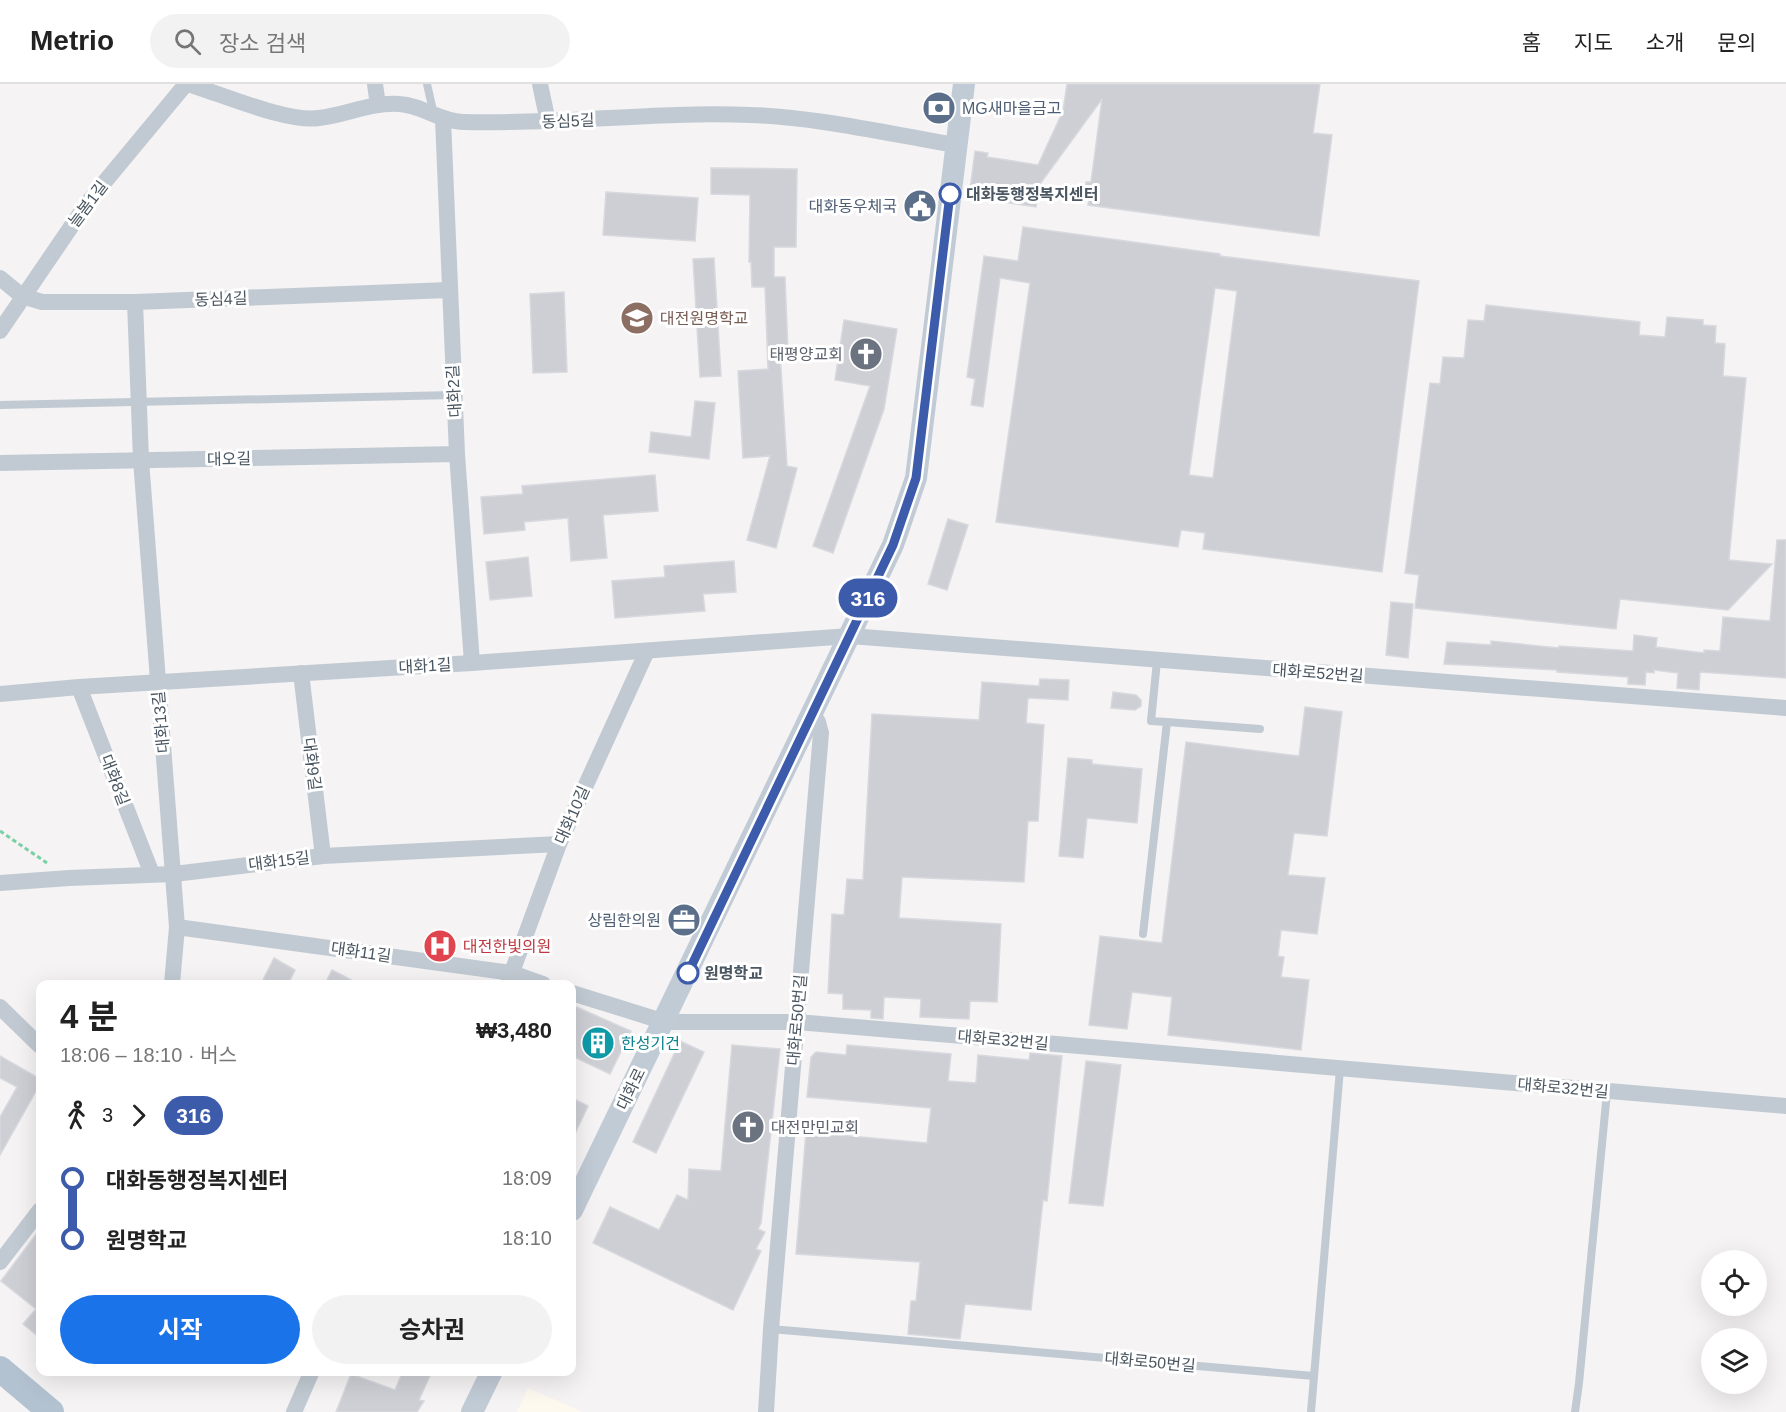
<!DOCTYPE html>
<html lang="ko">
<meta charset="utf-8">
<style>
:root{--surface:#fff;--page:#f2f2f2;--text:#222;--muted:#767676;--line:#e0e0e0;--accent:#1a73e8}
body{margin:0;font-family:Helvetica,"Noto Sans KR",sans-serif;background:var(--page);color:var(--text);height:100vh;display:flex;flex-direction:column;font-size:22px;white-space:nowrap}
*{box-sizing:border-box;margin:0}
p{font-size:20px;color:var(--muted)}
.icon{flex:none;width:33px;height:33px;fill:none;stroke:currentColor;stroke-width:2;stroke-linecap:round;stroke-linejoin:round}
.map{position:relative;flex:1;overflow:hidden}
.panel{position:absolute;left:36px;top:896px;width:540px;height:396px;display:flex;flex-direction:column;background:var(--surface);border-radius:12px;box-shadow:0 6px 24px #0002}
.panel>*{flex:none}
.badge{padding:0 12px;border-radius:20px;font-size:21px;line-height:39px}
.controls{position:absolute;left:1701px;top:1166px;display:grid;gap:12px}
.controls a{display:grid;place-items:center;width:66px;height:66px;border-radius:50%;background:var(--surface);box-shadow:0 6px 24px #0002;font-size:30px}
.map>.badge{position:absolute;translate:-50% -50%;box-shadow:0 0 0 3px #fff}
.legs{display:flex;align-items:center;gap:9px;height:66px;padding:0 24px;font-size:20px}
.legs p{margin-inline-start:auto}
.head{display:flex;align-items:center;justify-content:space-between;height:102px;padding:0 24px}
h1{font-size:33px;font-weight:700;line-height:45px}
.action{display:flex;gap:12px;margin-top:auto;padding:12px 24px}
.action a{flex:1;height:69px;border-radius:36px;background:var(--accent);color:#fff;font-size:24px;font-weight:700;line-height:69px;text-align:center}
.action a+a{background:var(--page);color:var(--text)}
ul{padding:0 24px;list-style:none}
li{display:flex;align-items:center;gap:21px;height:60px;font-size:22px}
li i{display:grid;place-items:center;width:9px;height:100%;margin:0 8px;background:currentColor}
li i::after{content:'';width:15px;height:15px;margin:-8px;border:4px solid;border-radius:50%;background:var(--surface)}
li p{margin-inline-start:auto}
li:first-child i{background:linear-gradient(#0000 50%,currentColor 0)}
li:last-child i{background:linear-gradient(currentColor 50%,#0000 0)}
header{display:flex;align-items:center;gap:36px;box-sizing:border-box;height:84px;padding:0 30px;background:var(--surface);border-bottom:2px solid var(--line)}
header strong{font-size:28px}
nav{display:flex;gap:33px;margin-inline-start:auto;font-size:21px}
.search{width:420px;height:54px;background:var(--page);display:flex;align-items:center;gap:15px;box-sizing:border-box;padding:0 21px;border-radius:33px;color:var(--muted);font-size:22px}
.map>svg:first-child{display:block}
.commercial{fill:#fdf9ef}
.building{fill:#cdcfd5;stroke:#d7d9de;stroke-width:1.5;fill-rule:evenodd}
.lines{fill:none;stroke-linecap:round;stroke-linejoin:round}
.path{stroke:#7ad0a6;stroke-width:3;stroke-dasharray:4.5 3;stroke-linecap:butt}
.service{stroke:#c1cad2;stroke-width:8}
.minor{stroke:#c1cad2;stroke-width:16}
.secondary{stroke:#c1cbd6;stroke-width:22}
.primary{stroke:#b3c2d1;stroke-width:26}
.line-1-casing{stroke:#fff;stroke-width:14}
.line-1{stroke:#3d5bab;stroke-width:9}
.stop-1-dot{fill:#fff;stroke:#3d5bab;stroke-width:3}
.labels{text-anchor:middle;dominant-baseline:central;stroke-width:6;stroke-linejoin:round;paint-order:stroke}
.service-label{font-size:16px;fill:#4e5e75;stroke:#fff;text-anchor:end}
.street-label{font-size:16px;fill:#4a5661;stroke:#fff}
.stop-label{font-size:16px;font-weight:bold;fill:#4a5661;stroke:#fff;text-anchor:start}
.education-label{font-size:16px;fill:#785e54;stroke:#fff;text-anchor:start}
.worship-label{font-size:16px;fill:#5b616d;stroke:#fff;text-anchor:end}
.health-label{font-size:16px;fill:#be3a42;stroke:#fff;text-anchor:start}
.culture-label{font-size:16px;fill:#0d838f;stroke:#fff;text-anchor:start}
</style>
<header>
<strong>Metrio</strong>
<div class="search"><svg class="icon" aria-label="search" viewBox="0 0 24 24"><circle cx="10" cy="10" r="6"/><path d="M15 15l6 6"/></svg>장소 검색</div>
<nav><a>홈</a><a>지도</a><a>소개</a><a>문의</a></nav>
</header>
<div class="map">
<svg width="1786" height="1328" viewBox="0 0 1786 1328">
<rect width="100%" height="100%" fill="#f5f3f3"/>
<path class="commercial" d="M 528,1304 L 583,1328 L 517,1328 Z"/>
<g class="building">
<path d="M 1067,0 L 1320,0 L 1313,49 L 1332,51 L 1319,152 L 1088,121 L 1090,111 L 1085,111 L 1086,98 L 1091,98 L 1102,15 L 1040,100 L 1036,123 L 969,113 L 975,67 L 988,69 L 987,73 L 1038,81 L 1063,27 Z"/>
<path d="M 711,84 L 797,85 L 796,163 L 774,163 L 774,193 L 785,193 L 788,267 L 780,268 L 787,382 L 797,384 L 776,464 L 747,456 L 770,372 L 743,374 L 738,287 L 768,285 L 765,203 L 752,203 L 751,178 L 749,178 L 750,111 L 711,110 Z"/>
<path d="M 606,108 L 698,114 L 695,157 L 603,151 Z"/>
<path d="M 1023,143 L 1220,170 L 1220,172 L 1419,197 L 1382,488 L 1203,465 L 1205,449 L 1181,446 L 1178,463 L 996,438 L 1030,199 L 1000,194 L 983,323 L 971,321 L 975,295 L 967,293 L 984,172 L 1018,177 ZM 1215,204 L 1237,207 L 1213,394 L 1189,391 Z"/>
<path d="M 714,174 L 721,292 L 700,293 L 693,175 Z"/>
<path d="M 564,208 L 567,288 L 533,289 L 530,210 Z"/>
<path d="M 1486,221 L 1640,238 L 1639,251 L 1665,253 L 1667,233 L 1703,236 L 1703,241 L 1716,242 L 1715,259 L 1725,260 L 1723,292 L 1746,294 L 1729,476 L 1772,480 L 1728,526 L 1620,515 L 1616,545 L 1415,524 L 1419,491 L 1405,489 L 1430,299 L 1440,300 L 1443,273 L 1464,274 L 1468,236 L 1484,237 Z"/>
<path d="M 844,236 L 897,245 L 884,325 L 833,469 L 813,462 L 870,302 L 835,296 Z"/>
<path d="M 695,317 L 715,319 L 709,375 L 649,368 L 651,348 L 691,353 Z"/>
<path d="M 655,391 L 658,427 L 603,431 L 607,474 L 571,477 L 568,434 L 524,438 L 525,446 L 484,450 L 481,413 L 523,410 L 522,402 Z"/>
<path d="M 948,435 L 968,441 L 947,506 L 928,500 Z"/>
<path d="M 1777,456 L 1786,456 L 1786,594 L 1700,588 L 1699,606 L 1677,604 L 1678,589 L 1654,586 L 1654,589 L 1646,588 L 1645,601 L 1628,600 L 1628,593 L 1557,588 L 1557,586 L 1444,580 L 1447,558 L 1491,561 L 1491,557 L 1559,564 L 1559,562 L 1633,567 L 1634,551 L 1657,554 L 1656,563 L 1704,569 L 1704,566 L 1720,567 L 1723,533 L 1770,537 Z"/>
<path d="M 528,473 L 532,512 L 490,516 L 486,478 Z"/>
<path d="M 734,477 L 736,508 L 703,510 L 705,527 L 615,534 L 612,497 L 665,493 L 664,482 Z"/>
<path d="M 1391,518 L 1413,520 L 1408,574 L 1386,571 Z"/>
<path d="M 1040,595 L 1069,596 L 1068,616 L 1028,614 L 1026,639 L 1044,641 L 1038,737 L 1028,737 L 1024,798 L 902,793 L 899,834 L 1001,840 L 997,918 L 970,917 L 969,935 L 920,933 L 921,915 L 884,913 L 883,935 L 871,934 L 871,926 L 843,925 L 843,910 L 828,909 L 832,830 L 844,831 L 847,795 L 863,796 L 872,630 L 979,636 L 982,598 L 1039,602 Z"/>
<path d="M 1113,608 L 1136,611 L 1141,616 L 1141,622 L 1135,626 L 1111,624 Z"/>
<path d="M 1305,623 L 1342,628 L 1327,752 L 1294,749 L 1288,791 L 1325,794 L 1317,850 L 1281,846 L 1278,872 L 1284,873 L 1281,893 L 1309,896 L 1301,966 L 1168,951 L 1172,913 L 1132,908 L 1127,945 L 1089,941 L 1100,852 L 1162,859 L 1186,658 L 1299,672 Z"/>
<path d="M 1068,674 L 1092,676 L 1092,680 L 1142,685 L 1137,739 L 1087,734 L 1083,774 L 1059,772 Z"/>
<path d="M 274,874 L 295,886 L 288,900 L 261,900 Z"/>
<path d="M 332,886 L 359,900 L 325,900 Z"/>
<path d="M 572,921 L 631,947 L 610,990 L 572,972 Z"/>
<path d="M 678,956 L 704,968 L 656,1069 L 633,1058 L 675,968 L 673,967 Z"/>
<path d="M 732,961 L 780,965 L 761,1139 L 758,1145 L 765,1148 L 756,1165 L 761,1167 L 733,1226 L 593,1159 L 610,1123 L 659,1146 L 677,1111 L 688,1116 L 689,1085 L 721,1087 Z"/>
<path d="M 847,961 L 951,970 L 948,997 L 976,999 L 978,971 L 1029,976 L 1030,969 L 1062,972 L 1047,1117 L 1043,1116 L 1031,1226 L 965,1220 L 960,1255 L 908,1250 L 911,1217 L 916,1217 L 920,1178 L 796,1170 L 806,1048 L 927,1059 L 931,1024 L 807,1013 L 811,973 L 816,968 L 846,971 Z"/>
<path d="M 0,972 L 40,995 L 40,1000 L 0,1071 L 0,1033 L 17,1003 L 0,994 Z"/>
<path d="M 1086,977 L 1121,981 L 1103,1122 L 1069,1119 Z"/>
<path d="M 572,1014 L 588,1022 L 572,1056 Z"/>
<path d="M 40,1145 L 40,1254 L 23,1240 L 36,1225 L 1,1197 Z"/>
<path d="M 403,1287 L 432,1287 L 419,1316 L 424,1317 L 417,1328 L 336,1328 L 351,1290 L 395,1306 Z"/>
</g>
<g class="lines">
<path class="path" d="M 0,747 L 47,779"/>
<g class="service">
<path d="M 427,0 L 434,31"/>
<path d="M 0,321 L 454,311"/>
<path d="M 1167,638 L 1260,645"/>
<path d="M 1143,850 L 1167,638 L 1151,637 L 1157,577"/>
<path d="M 771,1245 L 1314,1292"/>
<path d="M 1311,1328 L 1340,985"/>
<path d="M 1575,1328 L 1579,1299 L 1607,1008"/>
</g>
<g class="minor">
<path d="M 188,0 C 221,10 288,39 319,34 C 346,31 371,18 399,20 C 422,21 441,38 464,38 C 559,41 655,27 750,31 C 817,33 889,50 956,61"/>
<path d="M 375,0 L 378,21"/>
<path d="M 540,0 L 548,38"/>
<path d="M 443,35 L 457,370 L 472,579"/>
<path d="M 0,194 L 22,212 L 42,218 L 135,218 L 449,206"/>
<path d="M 135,218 L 141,376 L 177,843 L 172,900"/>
<path d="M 0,247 L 88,118 L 186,0"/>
<path d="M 0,379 L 457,370"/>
<path d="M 301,589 L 323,772"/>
<path d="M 79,603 L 152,790"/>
<path d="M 0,610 L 79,603 L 472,579 L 850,552 L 1786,624"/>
<path d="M 0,799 L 69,794 L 174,790 L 323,772 L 559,760"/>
<path d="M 177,843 L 512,889 L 543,900"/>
<path d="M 508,899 L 559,760 L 647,567"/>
<path d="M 572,909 L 665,938 L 797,938 L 1786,1022"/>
<path d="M 0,923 L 40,962"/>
<path d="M 0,1178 L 40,1126"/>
<path d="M 294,1328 L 312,1287"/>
<path d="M 766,1328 L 771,1245 L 821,649 L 818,638 L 812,629"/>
</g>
<g class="secondary">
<path d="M 572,1126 L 893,461 L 916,394 L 964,0"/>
<path d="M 472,1328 L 492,1287"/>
</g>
<path class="primary" d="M 0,1285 L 51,1328"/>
</g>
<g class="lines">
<defs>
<path id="line-1" d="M 688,889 L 893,461 L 916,394 L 950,110"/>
</defs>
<use href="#line-1" class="line-1-casing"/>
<use href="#line-1" class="line-1"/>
</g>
<defs>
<symbol id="bank-disc" viewBox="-11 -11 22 22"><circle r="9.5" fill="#5c6f8a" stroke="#fff"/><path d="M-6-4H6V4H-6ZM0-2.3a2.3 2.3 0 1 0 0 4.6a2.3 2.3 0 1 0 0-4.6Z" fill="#fff"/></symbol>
<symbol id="civic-disc" viewBox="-11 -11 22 22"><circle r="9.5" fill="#5c6f8a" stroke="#fff"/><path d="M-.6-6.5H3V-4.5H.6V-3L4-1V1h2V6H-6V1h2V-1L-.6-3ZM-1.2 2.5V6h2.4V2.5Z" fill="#fff"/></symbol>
<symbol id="school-disc" viewBox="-11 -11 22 22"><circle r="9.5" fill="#8d6e63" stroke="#fff"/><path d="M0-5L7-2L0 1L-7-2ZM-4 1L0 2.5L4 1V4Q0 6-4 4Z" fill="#fff"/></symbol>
<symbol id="church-disc" viewBox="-11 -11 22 22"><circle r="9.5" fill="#6b7280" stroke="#fff"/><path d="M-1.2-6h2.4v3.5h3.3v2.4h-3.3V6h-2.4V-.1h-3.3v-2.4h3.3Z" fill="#fff"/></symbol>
<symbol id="office-disc" viewBox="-11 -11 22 22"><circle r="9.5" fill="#5c6f8a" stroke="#fff"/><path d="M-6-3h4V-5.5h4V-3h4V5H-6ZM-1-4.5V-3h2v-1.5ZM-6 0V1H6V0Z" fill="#fff"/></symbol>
<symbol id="hospital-disc" viewBox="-11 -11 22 22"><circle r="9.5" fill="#e0444e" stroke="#fff"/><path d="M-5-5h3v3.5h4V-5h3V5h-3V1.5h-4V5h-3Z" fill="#fff"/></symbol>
<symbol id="building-disc" viewBox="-11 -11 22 22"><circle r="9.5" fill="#0f9aa8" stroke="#fff"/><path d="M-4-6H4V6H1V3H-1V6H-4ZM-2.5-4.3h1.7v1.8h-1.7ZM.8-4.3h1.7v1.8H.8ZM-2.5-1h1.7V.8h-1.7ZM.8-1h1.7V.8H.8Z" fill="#fff"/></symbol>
</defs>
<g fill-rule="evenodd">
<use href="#bank-disc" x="920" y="5" width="38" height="38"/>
<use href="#civic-disc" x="901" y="103" width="38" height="38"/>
<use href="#school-disc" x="618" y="215" width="38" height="38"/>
<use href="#church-disc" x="847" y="251" width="38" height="38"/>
<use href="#office-disc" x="665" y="817" width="38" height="38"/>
<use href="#hospital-disc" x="421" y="843" width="38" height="38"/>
<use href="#building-disc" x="579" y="940" width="38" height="38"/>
<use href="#church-disc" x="729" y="1024" width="38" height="38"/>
</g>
<g class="stop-1-dot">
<circle cx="950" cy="110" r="10"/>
<circle cx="688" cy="889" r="10"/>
</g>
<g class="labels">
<g class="service-label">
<text x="962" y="24" text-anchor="start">MG새마을금고</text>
<text x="897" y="122">대화동우체국</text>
<text x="661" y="836">상림한의원</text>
</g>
<g class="street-label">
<text transform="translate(568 37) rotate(-2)">동심5길</text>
<text transform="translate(88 120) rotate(-53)">늘봄1길</text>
<text transform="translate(221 215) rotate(-2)">동심4길</text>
<text transform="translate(454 307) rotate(-93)">대화2길</text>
<text transform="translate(229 375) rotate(-1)">대오길</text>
<text transform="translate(425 582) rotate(-3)">대화1길</text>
<text transform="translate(1318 589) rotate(4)">대화로52번길</text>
<text transform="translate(161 638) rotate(-95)">대화13길</text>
<text transform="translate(312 680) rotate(83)">대화9길</text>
<text transform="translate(115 696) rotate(69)">대화8길</text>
<text transform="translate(572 731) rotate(-66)">대화10길</text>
<text transform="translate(279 777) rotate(-7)">대화15길</text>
<text transform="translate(361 868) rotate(8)">대화11길</text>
<text transform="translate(797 936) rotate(-85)">대화로50번길</text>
<text transform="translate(1003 956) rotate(5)">대화로32번길</text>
<text transform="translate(1563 1004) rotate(5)">대화로32번길</text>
<text transform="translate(631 1005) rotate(-64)">대화로</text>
<text transform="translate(1150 1278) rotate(5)">대화로50번길</text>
</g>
<g class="stop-label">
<text x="966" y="110">대화동행정복지센터</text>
<text x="704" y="889">원명학교</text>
</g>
<g class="education-label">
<text x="660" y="234">대전원명학교</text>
</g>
<g class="worship-label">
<text x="843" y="270">태평양교회</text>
<text x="771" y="1043" text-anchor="start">대전만민교회</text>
</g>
<g class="health-label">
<text x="463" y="862">대전한빛의원</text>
</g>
<g class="culture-label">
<text x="621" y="959">한성기건</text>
</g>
</g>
</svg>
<div class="controls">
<a><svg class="icon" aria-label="locate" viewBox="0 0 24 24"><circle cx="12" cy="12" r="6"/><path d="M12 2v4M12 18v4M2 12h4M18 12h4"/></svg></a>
<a><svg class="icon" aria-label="layers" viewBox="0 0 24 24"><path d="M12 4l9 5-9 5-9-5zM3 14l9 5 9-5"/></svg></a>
</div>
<b class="badge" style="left:868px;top:514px;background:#3d5bab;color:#fff">316</b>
<section class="panel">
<div class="head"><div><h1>4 분</h1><p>18:06 – 18:10 · 버스</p></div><b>₩3,480</b></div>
<div class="legs"><svg class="icon" aria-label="walk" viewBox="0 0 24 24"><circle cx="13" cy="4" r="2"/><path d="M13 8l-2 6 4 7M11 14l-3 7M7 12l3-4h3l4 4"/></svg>3<svg class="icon" aria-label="forward" viewBox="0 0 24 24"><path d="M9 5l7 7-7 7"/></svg><b class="badge" style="background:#3d5bab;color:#fff">316</b></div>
<ul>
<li><i style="color:#3d5bab"></i><b>대화동행정복지센터</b><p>18:09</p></li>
<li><i style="color:#3d5bab"></i><b>원명학교</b><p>18:10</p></li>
</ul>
<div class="action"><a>시작</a><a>승차권</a></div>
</section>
</div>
